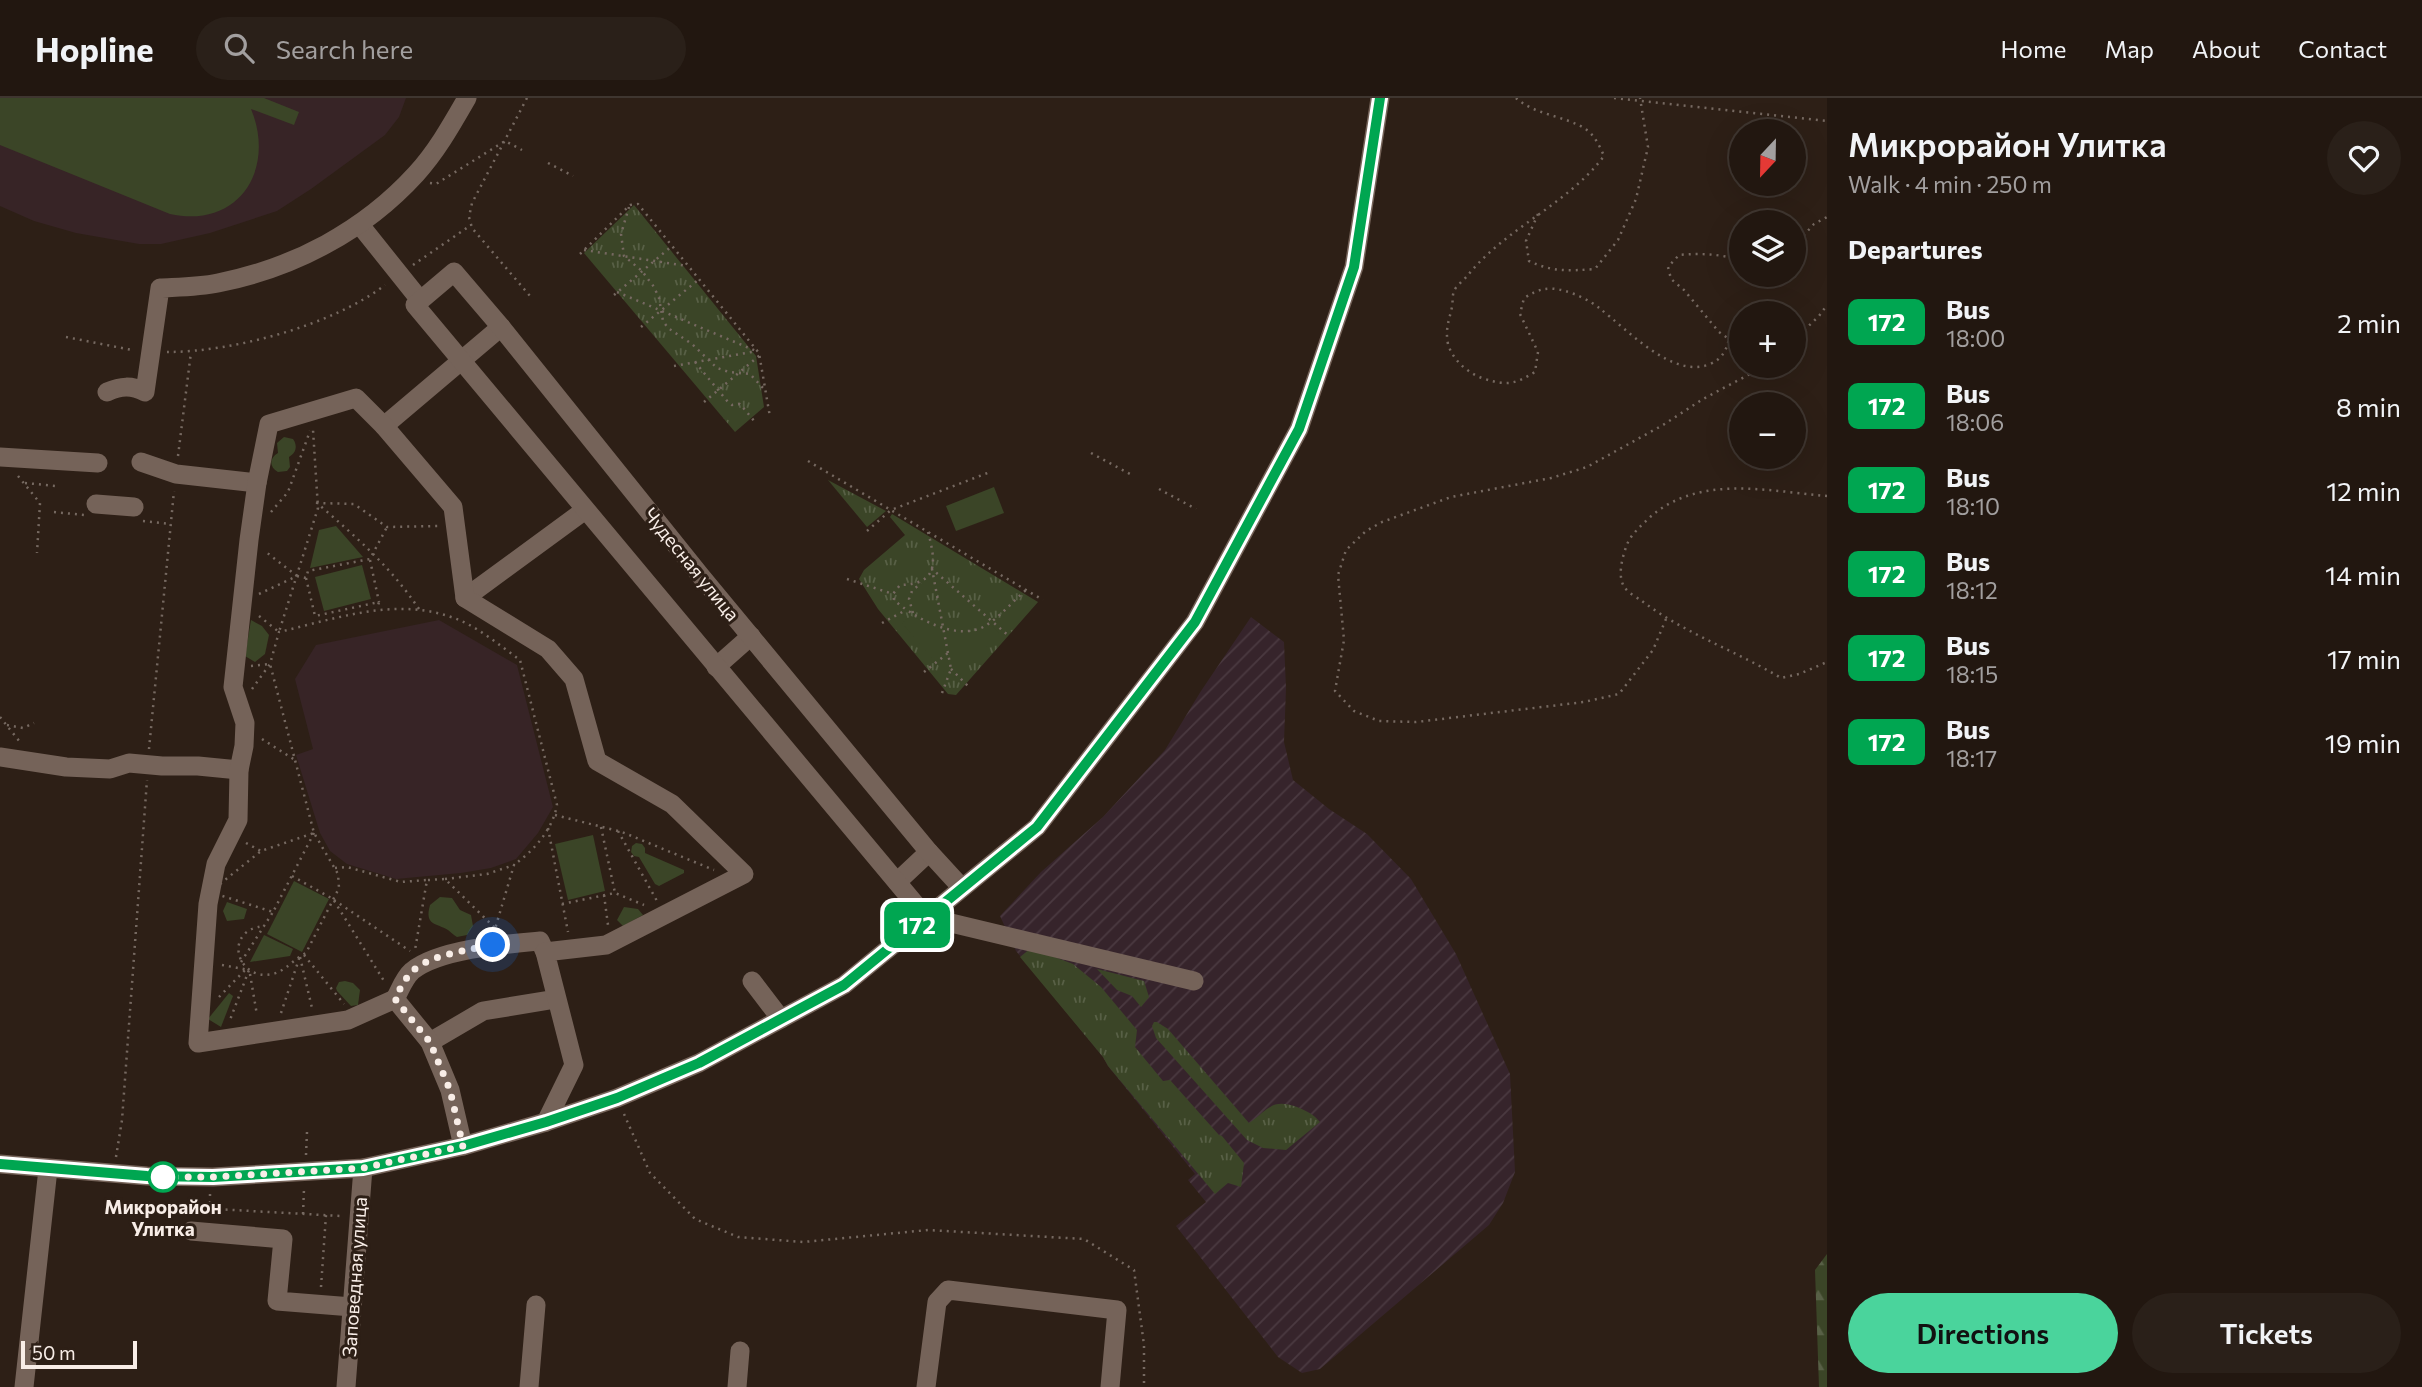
<!DOCTYPE html>
<meta charset="utf-8">
<style>
:root{--surface:#221710;--page:#2a2019;--text:#f1f3f6;--muted:#a29f9f;--line:#3f3630;--accent:#4ad49c}
body{margin:0;font-family:Commissioner,sans-serif;background:var(--page);color:var(--text);height:100vh;display:flex;flex-direction:column;font-size:26px;white-space:nowrap}
*{box-sizing:border-box;margin:0}
p{font-size:23px;color:var(--muted)}
.icon{flex:none;width:38px;height:38px;fill:none;stroke:currentColor;stroke-width:2;stroke-linecap:round;stroke-linejoin:round}
.map{position:relative;flex:1;overflow:hidden}
.side{display:flex;flex-direction:column;background:var(--surface);width:595px}
.side>*{flex:none}
.badge{padding:0 14px;border-radius:10px;font-size:24px;line-height:46px}
.needle{width:46px;rotate:202deg}
.controls{position:absolute;left:1729px;top:21px;display:grid;gap:14px}
.controls a{display:grid;place-items:center;width:77px;height:77px;border-radius:50%;background:var(--surface);box-shadow:0 7px 28px #0002,0 0 0 2px var(--line);font-size:35px}
.scale{position:absolute;left:21px;bottom:18px;width:116px;box-sizing:border-box;padding-left:7px;border:4px solid #f8ede7;border-top:0;font-size:19px;line-height:24px;white-space:nowrap;color:#f8ede7;-webkit-text-stroke:5px #2d1f16;paint-order:stroke}
.you{position:absolute;width:35px;height:35px;margin:-18px;border:5px solid #fff;border-radius:50%;background:#1a73e8;box-shadow:0 0 0 10px #1a73e833}
.map>.badge{position:absolute;translate:-50% -50%;box-shadow:0 0 0 4px #fff}
h2{padding:0 21px;font-size:26px;line-height:63px}
.round{display:grid;place-items:center;flex:none;width:74px;height:74px;border-radius:37px;background:var(--page)}
.head{display:flex;align-items:center;justify-content:space-between;height:119px;padding:0 21px}
h1{font-size:33px;font-weight:600;line-height:52px}
.button{display:flex;gap:14px;margin-top:auto;padding:14px 21px}
.button a{flex:1;height:80px;border-radius:42px;background:var(--accent);color:#111;font-size:28px;font-weight:600;line-height:80px;text-align:center}
.button a+a{background:var(--page);color:var(--text)}
ul{padding:0;list-style:none}
li{display:flex;align-items:center;gap:21px;height:84px;padding:0 21px}
li div{flex:1}
li b{display:block;font-size:26px}
li em{font-style:normal}
li .badge{min-width:77px;font-weight:700;text-align:center}
header{display:flex;align-items:center;gap:42px;box-sizing:border-box;height:98px;padding:0 35px;background:var(--surface);border-bottom:2px solid var(--line)}
header strong{font-size:33px}
nav{display:flex;gap:38px;margin-inline-start:auto;font-size:24px}
.search{width:490px;height:63px;background:var(--page);display:flex;align-items:center;gap:18px;box-sizing:border-box;padding:0 24px;border-radius:38px;color:var(--muted);font-size:26px}
main{display:flex;flex:1;min-height:0}
.map>svg:first-child{display:block}
.industrial{fill:url(#industrial-furrows)}
.education{fill:#372426}
.grass{fill:url(#grass-tufts)}
.forest{fill:url(#forest-firs)}
.green{fill:#3b4527}
.lines{fill:none;stroke-linecap:round;stroke-linejoin:round}
.path{stroke:#766961;stroke-width:2.5;stroke-dasharray:2 5;stroke-linecap:butt}
.minor{stroke:#756359;stroke-width:19}
.line-casing{stroke:#fff;stroke-width:16}
.line{stroke:#00a651;stroke-width:10}
.walk{stroke:#f8ede7;stroke-width:7;stroke-dasharray:0 12.6}
.stop-dot{fill:#fff;stroke:#00a651;stroke-width:3.5}
.labels{text-anchor:middle;dominant-baseline:central;stroke-width:6;stroke-linejoin:round;paint-order:stroke}
.street-label{font-size:19px;fill:#f8ede7;stroke:#2d1f16}
.stop-label{font-size:19px;font-weight:bold;fill:#f8ede7;stroke:#2d1f16}
</style>
<header>
<strong>Hopline</strong>
<div class="search"><svg class="icon" aria-label="search" viewBox="0 0 24 24"><circle cx="10" cy="10" r="6"/><path d="M15 15l6 6"/></svg>Search here</div>
<nav><a>Home</a><a>Map</a><a>About</a><a>Contact</a></nav>
</header>
<main>
<div class="map">
<svg width="1827" height="1289" viewBox="0 0 1827 1289">
<defs>
<pattern id="industrial-furrows" width="10" height="10" patternUnits="userSpaceOnUse" patternTransform="scale(1.75)"><rect width="10" height="10" fill="#36242b"/><path d="M-1 1l2-2M0 10L10 0M9 11l2-2" fill="none" stroke="#4a3940"/></pattern>
<pattern id="grass-tufts" width="24" height="20" patternUnits="userSpaceOnUse" patternTransform="scale(1.75)"><rect width="24" height="20" fill="#3b4527"/><path d="M3 7l-1-3M5 7V3M7 7l1-3M15 17l-1-3M17 17v-4M19 17l1-3" fill="none" stroke="#586046"/></pattern>
<pattern id="forest-firs" width="22" height="20" patternUnits="userSpaceOnUse" patternTransform="scale(1.75)"><rect width="22" height="20" fill="#3b4527"/><path d="M5 1l3.5 6h-7zM16 11l3.5 6h-7z" fill="#586046"/></pattern>
</defs>
<rect width="100%" height="100%" fill="#2d1f16"/>
<path class="industrial" d="M 1251,519 L 1284,544 L 1286,590 L 1284,644 L 1293,682 L 1329,711 L 1367,736 L 1411,781 L 1456,856 L 1510,976 L 1515,1074 L 1503,1105 L 1489,1127 L 1320,1271 L 1302,1275 L 1278,1259 L 1176,1128 L 1206,1104 L 1188,1082 L 1195,1076 L 1108,968 L 1103,959 L 1016,853 L 1000,818 L 1041,774 L 1103,719 L 1165,652 L 1201,593 Z"/>
<g class="education">
<path d="M 0,0 L 406,0 L 399,19 L 385,37 L 311,91 L 277,113 L 210,135 L 161,146 L 139,146 L 76,135 L 34,123 L 0,108 Z"/>
<path d="M 439,522 L 517,567 L 553,709 L 538,735 L 516,761 L 491,770 L 461,775 L 396,781 L 347,766 L 330,753 L 320,735 L 296,657 L 313,651 L 295,581 L 316,547 Z"/>
</g>
<g class="grass">
<path d="M 634,107 L 756,258 L 764,309 L 735,334 L 584,155 Z"/>
<path d="M 828,382 L 886,413 L 867,429 Z"/>
<path d="M 892,416 L 1038,504 L 956,597 L 948,596 L 878,511 L 859,481 L 864,472 L 905,437 L 890,419 Z"/>
<path d="M 1031,850 L 1073,866 L 1101,889 L 1137,932 L 1135,949 L 1163,983 L 1170,982 L 1219,1037 L 1222,1038 L 1244,1065 L 1241,1089 L 1228,1085 L 1215,1096 L 1108,968 L 1103,959 L 1020,859 Z"/>
<path d="M 1097,871 L 1144,883 L 1149,899 L 1141,909 L 1132,898 L 1117,892 Z"/>
<path d="M 1154,924 L 1157,924 L 1168,931 L 1249,1025 C 1268,1012 1271,1000 1297,1009 C 1307,1013 1313,1016 1320,1024 L 1286,1052 L 1263,1050 L 1247,1042 L 1156,940 L 1152,928 Z"/>
</g>
<path class="forest" d="M 1827,1156 L 1827,1289 L 1819,1289 L 1815,1172 Z"/>
<g class="green">
<path d="M 0,0 L 264,0 L 299,14 L 294,27 L 251,11 C 276,71 239,131 170,116 L 0,47 Z"/>
<path d="M 748,257 L 753,258 L 752,261 L 718,289 L 714,288 L 698,269 L 700,265 Z"/>
<path d="M 284,339 L 293,341 C 298,348 296,355 289,359 L 290,369 L 287,373 L 278,374 C 269,369 269,360 278,355 L 277,345 Z"/>
<path d="M 994,389 L 1004,415 L 956,433 L 946,408 Z"/>
<path d="M 336,428 L 363,459 L 310,470 L 319,432 Z"/>
<path d="M 362,467 L 371,501 L 324,513 L 315,479 Z"/>
<path d="M 911,518 C 936,528 965,544 990,526 L 999,535 L 961,576 L 952,580 L 944,574 L 902,525 Z"/>
<path d="M 251,522 L 262,528 L 269,537 L 265,556 L 255,564 L 245,558 Z"/>
<path d="M 593,737 L 605,793 L 568,802 L 555,746 Z"/>
<path d="M 636,745 L 642,746 L 645,750 L 645,755 L 684,772 L 684,775 L 659,788 L 655,786 L 639,759 L 634,758 L 631,754 L 632,748 Z"/>
<path d="M 294,783 L 329,801 L 302,854 L 267,836 Z"/>
<path d="M 440,799 L 452,800 L 460,812 L 471,817 L 473,828 L 467,837 L 457,839 C 453,837 451,834 448,832 C 437,825 424,828 430,807 Z"/>
<path d="M 227,804 L 247,811 L 244,821 L 227,823 L 223,813 Z"/>
<path d="M 624,809 L 638,811 L 643,817 L 623,828 L 617,822 Z"/>
<path d="M 264,837 L 293,851 L 290,858 L 250,864 Z"/>
<path d="M 345,883 L 353,885 L 360,892 L 358,907 L 351,908 L 337,893 L 336,890 L 339,884 Z"/>
<path d="M 229,895 L 233,898 L 221,929 L 208,921 Z"/>
</g>
<g class="lines">
<g class="path">
<path d="M 527,0 L 472,105 L 469,119 L 472,130 L 530,198"/>
<path d="M 1516,0 C 1538,20 1577,18 1593,38 C 1597,43 1601,51 1604,58 C 1567,107 1507,129 1468,177 C 1464,182 1456,188 1454,193 C 1452,198 1453,205 1452,209 C 1449,223 1445,231 1448,246 C 1453,263 1469,276 1485,281 C 1508,288 1515,286 1535,274 L 1538,254 L 1520,216 L 1524,200 C 1539,191 1547,188 1565,193 C 1576,196 1591,203 1599,210 C 1627,231 1673,282 1710,266 C 1722,261 1726,253 1729,241 L 1719,234 L 1684,192 L 1671,181 L 1668,169 L 1679,157 C 1701,155 1719,156 1741,162"/>
<path d="M 1614,0 L 1827,23"/>
<path d="M 548,65 L 573,78"/>
<path d="M 430,85 L 436,86 L 505,43 L 522,52"/>
<path d="M 629,109 L 621,136 L 624,158 L 642,173 L 654,189 L 659,200 L 663,223 L 668,230 L 692,246 L 717,270 L 729,274 L 750,276 L 763,290"/>
<path d="M 1538,116 L 1526,143 L 1529,163 C 1552,174 1569,173 1595,171 L 1618,142 L 1636,101 L 1648,49 L 1640,0"/>
<path d="M 1794,148 L 1814,126 L 1827,119"/>
<path d="M 584,152 L 687,168"/>
<path d="M 580,156 L 630,107 L 638,106 L 759,255 L 770,319"/>
<path d="M 413,167 L 471,127"/>
<path d="M 617,194 L 756,253"/>
<path d="M 614,197 L 672,148"/>
<path d="M 641,229 L 698,182"/>
<path d="M 66,239 L 132,252"/>
<path d="M 1794,242 L 1819,218 L 1827,207"/>
<path d="M 167,254 C 233,254 333,227 385,187"/>
<path d="M 695,264 L 728,304 L 732,307 L 740,306 L 755,324"/>
<path d="M 674,268 L 757,253"/>
<path d="M 704,304 L 760,257"/>
<path d="M 1091,355 L 1130,376"/>
<path d="M 178,358 L 191,254"/>
<path d="M 808,363 L 1043,502"/>
<path d="M 18,378 L 40,405 L 37,455"/>
<path d="M 25,385 L 56,388"/>
<path d="M 1159,391 L 1196,411"/>
<path d="M 1827,398 C 1767,393 1698,376 1649,420 C 1640,429 1630,437 1626,449 C 1622,461 1617,479 1625,490 C 1629,495 1637,500 1642,503 C 1684,535 1736,553 1781,580 L 1799,576 L 1827,564"/>
<path d="M 54,414 L 84,417"/>
<path d="M 271,414 L 288,394 L 310,333"/>
<path d="M 143,423 L 171,426"/>
<path d="M 867,433 L 891,412 L 990,374"/>
<path d="M 928,434 C 936,464 939,486 900,487 L 893,496 L 894,502 C 914,520 958,544 985,528 C 1000,519 1013,503 1026,492"/>
<path d="M 370,462 L 379,504"/>
<path d="M 297,478 L 306,480 L 308,473 L 370,461 L 387,429"/>
<path d="M 306,480 L 315,518 L 379,504 L 377,511"/>
<path d="M 847,481 L 893,496"/>
<path d="M 259,496 L 297,478 L 266,454"/>
<path d="M 419,511 C 390,468 356,439 317,405 L 354,406 L 387,429 L 439,428"/>
<path d="M 913,515 L 909,501 L 912,493 L 921,485"/>
<path d="M 259,518 L 279,534 L 318,410 L 313,332"/>
<path d="M 1666,521 L 1653,552 L 1619,596 L 1584,604 L 1416,624 L 1379,623 L 1354,613 L 1335,593 L 1344,542 L 1338,477 L 1346,452 L 1366,433 L 1382,424 L 1451,399 L 1551,380 L 1587,369 L 1663,327 L 1703,301 L 1765,268"/>
<path d="M 882,525 L 906,512"/>
<path d="M 251,568 L 270,566 L 314,735 L 338,776 L 339,790 L 306,855 C 294,861 285,873 273,876 C 236,884 222,831 265,828"/>
<path d="M 951,571 L 968,588"/>
<path d="M 924,574 L 948,555"/>
<path d="M 252,591 L 270,566 L 279,534 C 335,521 394,499 451,519 C 476,527 499,547 520,562 L 557,707 C 552,733 534,752 514,767"/>
<path d="M 942,595 L 951,571 L 932,471 L 1010,539"/>
<path d="M 0,619 L 20,644"/>
<path d="M 7,627 L 23,630 L 34,625"/>
<path d="M 262,641 L 295,662"/>
<path d="M 149,651 L 174,393"/>
<path d="M 555,717 L 622,734 L 714,772"/>
<path d="M 601,729 L 615,795"/>
<path d="M 548,730 L 568,834"/>
<path d="M 618,733 L 657,803"/>
<path d="M 314,735 L 273,814 L 210,794 L 261,753 Z"/>
<path d="M 246,745 L 261,753"/>
<path d="M 335,770 L 347,769 L 401,784 L 427,782 L 415,852"/>
<path d="M 292,778 L 333,801 L 384,883"/>
<path d="M 445,781 L 487,776 L 514,767 L 495,831"/>
<path d="M 428,782 L 445,781 L 496,831"/>
<path d="M 604,797 L 608,827"/>
<path d="M 334,802 L 410,853"/>
<path d="M 562,806 L 615,795 L 644,807"/>
<path d="M 304,857 L 344,906"/>
<path d="M 300,859 L 312,910"/>
<path d="M 241,864 L 273,814"/>
<path d="M 222,867 L 249,872 L 230,922"/>
<path d="M 250,876 L 257,917"/>
<path d="M 219,899 L 245,872"/>
<path d="M 281,915 L 300,858"/>
<path d="M 624,1016 L 650,1075 L 695,1121 L 738,1139 L 803,1144 L 928,1132 L 1084,1141 L 1134,1172 L 1144,1247 L 1144,1289"/>
<path d="M 306,1057 L 307,1034"/>
<path d="M 116,1059 L 122,1022 L 147,682"/>
<path d="M 210,1096 L 210,1107 L 215,1111 L 341,1118"/>
<path d="M 303,1116 L 304,1091"/>
<path d="M 321,1189 L 326,1117"/>
</g>
<g class="minor">
<path d="M 360,127 L 420,202"/>
<path d="M 107,294 C 121,288 131,287 145,294 L 160,190 C 179,189 199,189 218,185 C 294,170 364,133 416,76 C 437,53 452,26 467,0"/>
<path d="M 384,328 L 501,229"/>
<path d="M 0,359 L 98,365"/>
<path d="M 141,364 L 176,376 L 257,385"/>
<path d="M 96,406 L 134,409"/>
<path d="M 465,500 L 585,412"/>
<path d="M 716,569 L 751,538"/>
<path d="M 0,659 L 66,669 L 110,671 L 129,665 L 162,668 L 198,668 L 239,672"/>
<path d="M 897,784 L 929,754"/>
<path d="M 962,790 L 929,754 L 700,477 L 501,229 L 454,174 L 415,207 L 926,819 L 1194,883"/>
<path d="M 752,883 L 781,921"/>
<path d="M 395,901 C 400,892 404,880 412,873 C 439,851 506,846 540,843 L 545,854"/>
<path d="M 430,944 L 483,913 L 556,901"/>
<path d="M 463,1048 L 450,992 L 430,944 L 395,901 L 348,922 L 198,945 L 208,806 L 216,766 L 238,722 L 239,672 L 244,648 L 245,625 L 233,589 L 249,442 L 257,385 L 269,326 L 356,300 L 384,328 L 453,409 L 465,500 L 548,551 L 574,581 L 597,663 L 672,706 L 744,776 L 606,847 L 545,854 L 574,967 L 546,1024"/>
<path d="M 0,1066 L 147,1078 L 213,1079 L 363,1070 L 463,1048 L 546,1024 L 617,1000 L 699,965 L 844,887 L 1037,729 L 1195,524 L 1299,331 L 1354,169 L 1380,0"/>
<path d="M 191,1133 L 283,1141 L 277,1203 L 352,1209"/>
<path d="M 24,1289 L 48,1071"/>
<path d="M 346,1289 L 363,1070"/>
<path d="M 529,1289 L 536,1207"/>
<path d="M 737,1289 L 740,1253"/>
<path d="M 926,1289 L 937,1204 L 948,1192 L 1117,1212 L 1110,1289"/>
</g>
</g>
<g class="lines">
<defs>
<path id="line" d="M 0,1066 L 147,1078 L 213,1079 L 363,1070 L 463,1048 L 546,1024 L 617,1000 L 699,965 L 844,887 L 1037,729 L 1195,524 L 1299,331 L 1354,169 L 1380,0"/>
</defs>
<use href="#line" class="line-casing"/>
<use href="#line" class="line"/>
<path class="walk" d="M 163,1079 L 213,1079 L 363,1070 L 463,1048 L 450,992 L 430,944 L 395,901 C 399,893 403,884 409,877 C 424,857 470,852 493,847"/>
</g>
<circle class="stop-dot" cx="163" cy="1079" r="14"/>
<g class="labels">
<g class="street-label">
<text transform="translate(692 466) rotate(51)">Чудесная улица</text>
<text transform="translate(354 1179) rotate(-86)">Заповедная улица</text>
</g>
<g class="stop-label">
<text x="163" y="1108">Микрорайон<tspan x="163" dy="22">Улитка</tspan></text>
</g>
</g>
</svg>
<div class="controls">
<a><svg class="needle" viewBox="-14 -14 28 28"><path d="M0-13l5 13h-10z" fill="#e53935"/><path d="M0 13l5-13h-10z" fill="#a29f9f"/></svg></a>
<a><svg class="icon" aria-label="layers" viewBox="0 0 24 24"><path d="M12 4l9 5-9 5-9-5zM3 14l9 5 9-5"/></svg></a>
<a>+</a>
<a>−</a>
</div>
<div class="scale">50 m</div>
<div class="you" style="left:493px;top:847px"></div>
<b class="badge" style="left:917px;top:827px;background:#00a651;color:#fff">172</b>
</div>
<section class="side">
<div class="head"><div><h1>Микрорайон Улитка</h1><p>Walk · 4 min · 250 m</p></div><a class="round"><svg class="icon" aria-label="heart" viewBox="0 0 24 24"><path d="M12 20l-8-8c-3-5 5-10 8-4 3-6 11-1 8 4z"/></svg></a></div>
<h2>Departures</h2>
<ul>
<li><span class="badge" style="background:#00a651;color:#fff">172</span><div><b>Bus</b><p>18:00</p></div><em>2 min</em></li>
<li><span class="badge" style="background:#00a651;color:#fff">172</span><div><b>Bus</b><p>18:06</p></div><em>8 min</em></li>
<li><span class="badge" style="background:#00a651;color:#fff">172</span><div><b>Bus</b><p>18:10</p></div><em>12 min</em></li>
<li><span class="badge" style="background:#00a651;color:#fff">172</span><div><b>Bus</b><p>18:12</p></div><em>14 min</em></li>
<li><span class="badge" style="background:#00a651;color:#fff">172</span><div><b>Bus</b><p>18:15</p></div><em>17 min</em></li>
<li><span class="badge" style="background:#00a651;color:#fff">172</span><div><b>Bus</b><p>18:17</p></div><em>19 min</em></li>
</ul>
<div class="button"><a>Directions</a><a>Tickets</a></div>
</section>
</main>
